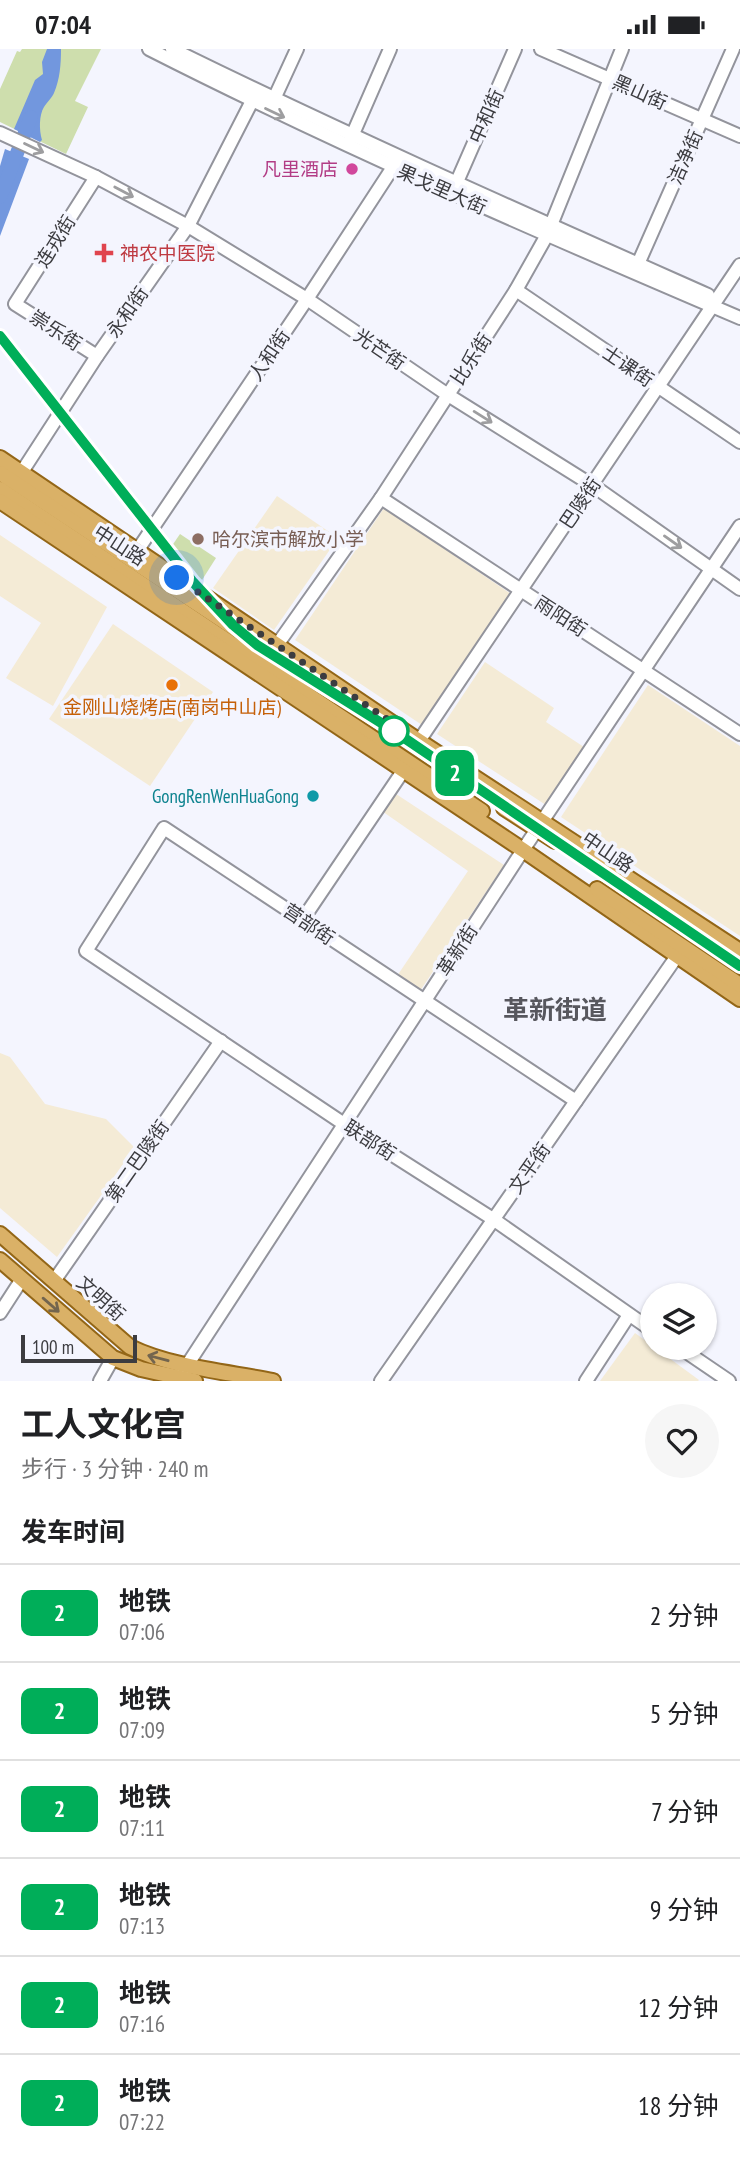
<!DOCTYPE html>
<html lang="zh">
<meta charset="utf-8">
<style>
:root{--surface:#fff;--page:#f6f6f6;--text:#202124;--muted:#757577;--line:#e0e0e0}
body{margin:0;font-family:"PT Sans Narrow","Noto Sans SC",sans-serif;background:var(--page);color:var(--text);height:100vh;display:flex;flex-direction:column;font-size:26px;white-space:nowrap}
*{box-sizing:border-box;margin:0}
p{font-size:23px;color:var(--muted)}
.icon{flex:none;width:38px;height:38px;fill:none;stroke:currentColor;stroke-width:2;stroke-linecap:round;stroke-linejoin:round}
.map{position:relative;height:1332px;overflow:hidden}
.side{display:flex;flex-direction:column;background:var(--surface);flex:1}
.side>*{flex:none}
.badge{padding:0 14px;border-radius:10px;font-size:24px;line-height:46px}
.fabs{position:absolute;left:640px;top:1234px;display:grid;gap:14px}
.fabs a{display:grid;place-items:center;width:77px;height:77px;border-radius:50%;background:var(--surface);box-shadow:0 2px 5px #0004;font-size:35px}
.scale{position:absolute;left:21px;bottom:18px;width:116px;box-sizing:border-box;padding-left:7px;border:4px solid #3c3c40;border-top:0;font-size:19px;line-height:24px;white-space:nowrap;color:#3c3c40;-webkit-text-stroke:5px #f4f5fe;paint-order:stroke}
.you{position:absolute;width:35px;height:35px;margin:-18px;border:5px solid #fff;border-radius:50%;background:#1a73e8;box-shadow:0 0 0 10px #1a73e833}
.map>.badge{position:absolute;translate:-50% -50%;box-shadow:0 0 0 4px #fff}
h2{padding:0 21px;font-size:26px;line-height:63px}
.round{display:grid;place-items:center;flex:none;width:74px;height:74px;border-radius:37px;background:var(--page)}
.summary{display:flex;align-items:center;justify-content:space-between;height:119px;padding:0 21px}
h1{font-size:33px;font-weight:700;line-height:52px}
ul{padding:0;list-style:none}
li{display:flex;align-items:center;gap:21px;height:98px;padding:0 21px;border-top:2px solid var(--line)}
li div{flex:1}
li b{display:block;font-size:26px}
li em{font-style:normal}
li .badge{min-width:77px;font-weight:700;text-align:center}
.status{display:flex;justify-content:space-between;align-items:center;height:49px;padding:0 35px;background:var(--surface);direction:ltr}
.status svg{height:19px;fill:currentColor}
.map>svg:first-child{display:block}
.commercial{fill:#f4ebd6}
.green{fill:#cedead}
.water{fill:#7297de}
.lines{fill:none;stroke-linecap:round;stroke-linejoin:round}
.river{stroke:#7297de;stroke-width:14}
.secondary-casing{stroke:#93949c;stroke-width:16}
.primary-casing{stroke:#936617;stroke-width:18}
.secondary{stroke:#fff;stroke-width:12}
.primary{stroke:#dab167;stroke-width:14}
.oneway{stroke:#9e9ea0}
.oneway2{stroke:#73654e}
.line-casing{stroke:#fff;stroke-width:16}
.line{stroke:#00ae59;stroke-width:10}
.walk{stroke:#3c3c40;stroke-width:7;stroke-dasharray:0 12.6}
.hotel-dot{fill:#d1479c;stroke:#f4f5fe;stroke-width:2.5}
.health-dot{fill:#e0444e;stroke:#f4f5fe;stroke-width:2.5}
.education-dot{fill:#8d6e63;stroke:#f4f5fe;stroke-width:2.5}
.food-dot{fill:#e8710a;stroke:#f4f5fe;stroke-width:2.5}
.stop-dot{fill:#fff;stroke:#00ae59;stroke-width:3.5}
.culture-dot{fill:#0f9aa8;stroke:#f4f5fe;stroke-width:2.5}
.labels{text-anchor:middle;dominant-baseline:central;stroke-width:7;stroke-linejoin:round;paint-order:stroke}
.street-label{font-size:19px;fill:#3c3c40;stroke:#f4f5fe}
.hotel-label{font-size:19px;fill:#b23c85;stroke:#f4f5fe;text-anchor:end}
.health-label{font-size:19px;fill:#be3a42;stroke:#f4f5fe;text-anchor:start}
.education-label{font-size:19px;fill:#785e54;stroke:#f4f5fe;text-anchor:start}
.food-label{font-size:19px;fill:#c56008;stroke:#f4f5fe}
.culture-label{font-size:19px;fill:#0d838f;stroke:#f4f5fe;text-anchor:end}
.district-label{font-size:26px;font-weight:bold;fill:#57575e;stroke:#f4f5fe}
</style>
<div class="status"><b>07:04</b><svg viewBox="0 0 49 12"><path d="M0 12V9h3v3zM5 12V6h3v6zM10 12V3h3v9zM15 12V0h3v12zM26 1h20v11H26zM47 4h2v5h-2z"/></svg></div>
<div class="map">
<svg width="740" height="1332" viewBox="0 0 740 1332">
<rect width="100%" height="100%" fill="#f4f5fe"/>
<g class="commercial">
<path d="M 277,447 L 338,489 L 274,581 L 213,539 Z"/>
<path d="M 384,459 L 511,545 L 422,676 L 295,591 Z"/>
<path d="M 0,486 L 107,558 L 53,657 L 6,629 L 41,574 L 0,547 Z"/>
<path d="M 113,575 L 213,643 L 150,737 L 49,670 Z"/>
<path d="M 485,613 L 554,659 L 546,673 L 587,700 L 549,758 L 437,685 Z"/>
<path d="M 648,636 L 740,697 L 740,887 L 561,768 Z"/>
<path d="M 393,743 L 504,816 L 420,942 L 397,927 L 468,822 L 379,760 Z"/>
<path d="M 0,1004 L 10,1008 L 45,1055 L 106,1070 L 135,1099 L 57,1208 L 0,1159 Z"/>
<path d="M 635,1284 L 699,1331 L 698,1332 L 600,1332 Z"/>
</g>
<g class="green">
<path d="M 22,0 L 101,0 L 75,52 L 88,58 L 66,105 L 0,73 L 0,40 L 17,2 L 20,3 Z"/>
<path d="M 180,485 L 216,509 L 202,531 L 165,507 Z"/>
</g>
<g class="water">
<path d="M 47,0 L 61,0 C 61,15 60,30 54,44 C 52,49 47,53 44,58 C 39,66 39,81 42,91 L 40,93 L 14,80 L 35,31 L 43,25 L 42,13 Z"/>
<path d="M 5,100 L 29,110 L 0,187 L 0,117 Z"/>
</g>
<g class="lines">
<path class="river" d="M 0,148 L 31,68"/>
<defs>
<g id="secondary">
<path d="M 149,0 C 342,98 541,184 740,269"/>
<path d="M 172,0 C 349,87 528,166 708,246"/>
<path d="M 541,0 L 740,87"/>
<path d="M 274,50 L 297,0"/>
<path d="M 0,84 L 96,128 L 188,177 L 307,250 L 448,346 L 595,438 L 740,540"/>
<path d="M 349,94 L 390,0"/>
<path d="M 96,128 L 15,255 L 97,307"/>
<path d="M 456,135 L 515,0"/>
<path d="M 638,215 L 733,0"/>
<path d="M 516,241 L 740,393"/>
<path d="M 16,432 L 97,307 L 188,177 L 252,52"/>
<path d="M 381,449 L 740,685"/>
<path d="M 137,502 L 307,250 L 397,112"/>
<path d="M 277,596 L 381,449 L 516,241 L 547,186 L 622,0"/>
<path d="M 419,692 L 740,216"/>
<path d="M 303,870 L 403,722"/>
<path d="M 576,1052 L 164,779 L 86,902 L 344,1075 L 493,1170 L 653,1282"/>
<path d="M 54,1232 L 221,992"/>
<path d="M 0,1264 L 22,1230"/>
<path d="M 679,1298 L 729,1332"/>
<path d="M 182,1324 L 523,801 L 740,477"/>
<path d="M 100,1332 L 113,1309"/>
<path d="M 381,1332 L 677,907"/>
<path d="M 586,1332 L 629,1266"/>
</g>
<g id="primary">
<path d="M 0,409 L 419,692 L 740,902"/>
<path d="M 0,424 L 336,647"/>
<path d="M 0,440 L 482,762"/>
<path d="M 0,452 L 523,801 L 740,950"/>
<path d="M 504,759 L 555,792"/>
<path d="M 597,840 L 740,936"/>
<path d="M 0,1185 L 130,1298 C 170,1318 228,1323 273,1332"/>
<path d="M 0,1211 L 113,1309 L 141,1320 L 195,1332"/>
</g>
</defs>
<use href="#secondary" class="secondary-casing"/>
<use href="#primary" class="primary-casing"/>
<use href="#secondary" class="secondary"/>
<use href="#primary" class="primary"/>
</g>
<defs><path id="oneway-shaft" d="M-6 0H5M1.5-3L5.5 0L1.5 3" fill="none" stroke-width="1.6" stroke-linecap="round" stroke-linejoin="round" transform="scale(1.75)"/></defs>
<g class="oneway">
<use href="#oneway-shaft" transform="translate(275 64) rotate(25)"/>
<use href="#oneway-shaft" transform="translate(34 99) rotate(25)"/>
<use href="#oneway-shaft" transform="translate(124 143) rotate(28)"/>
<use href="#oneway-shaft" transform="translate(483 368) rotate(32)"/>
<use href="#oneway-shaft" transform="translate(673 493) rotate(35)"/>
</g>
<g class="oneway2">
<use href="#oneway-shaft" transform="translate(51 1256) rotate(41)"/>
<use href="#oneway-shaft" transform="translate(158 1309) rotate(-165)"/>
</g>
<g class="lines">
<defs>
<path id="line" d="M 0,287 L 193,533 L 233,576 L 257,596 L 394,682 L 740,917"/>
</defs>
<use href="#line" class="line-casing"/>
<use href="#line" class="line"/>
<path class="walk" d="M 177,529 L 399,678 L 394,682"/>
</g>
<circle class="hotel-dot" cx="352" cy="120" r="7"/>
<path class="health-dot" d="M100.5 193.5h7v7h7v7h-7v7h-7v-7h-7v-7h7z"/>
<circle class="education-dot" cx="198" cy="490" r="7"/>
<circle class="food-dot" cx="172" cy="636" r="7"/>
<circle class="stop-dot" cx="394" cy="682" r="14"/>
<circle class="culture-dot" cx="313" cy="747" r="7"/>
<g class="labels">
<g class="street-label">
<text transform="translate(640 43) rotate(24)">黑山街</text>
<text transform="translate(486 67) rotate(-66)">中和街</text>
<text transform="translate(685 108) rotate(-66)">洁净街</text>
<text transform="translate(442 140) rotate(24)">果戈里大街</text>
<text transform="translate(55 192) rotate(-58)">连戎街</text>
<text transform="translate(127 263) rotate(-55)">永和街</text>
<text transform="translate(56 281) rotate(33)">崇乐街</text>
<text transform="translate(380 300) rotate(34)">光芒街</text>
<text transform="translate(269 306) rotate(-56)">人和街</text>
<text transform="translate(471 310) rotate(-57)">比乐街</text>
<text transform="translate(628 317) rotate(34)">士课街</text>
<text transform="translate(580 454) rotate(-56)">巴陵街</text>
<text transform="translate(120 496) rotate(33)">中山路</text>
<text transform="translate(561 567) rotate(33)">雨阳街</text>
<text transform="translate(608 803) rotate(34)">中山路</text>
<text transform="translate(309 875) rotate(34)">营部街</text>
<text transform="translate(457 901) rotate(-57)">革新街</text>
<text transform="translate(370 1091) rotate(33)">联部街</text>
<text transform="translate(137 1112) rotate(-55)">第二巴陵街</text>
<text transform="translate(529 1119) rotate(-55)">文平街</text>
<text transform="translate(101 1249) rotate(42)">文明街</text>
</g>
<g class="hotel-label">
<text x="338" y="120">凡里酒店</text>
</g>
<g class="health-label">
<text x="120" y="204">神农中医院</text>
</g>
<g class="education-label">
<text x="212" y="490">哈尔滨市解放小学</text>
</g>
<g class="food-label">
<text x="172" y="658">金刚山烧烤店(南岗中山店)</text>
</g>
<g class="culture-label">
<text x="299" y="747">GongRenWenHuaGong</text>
</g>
<g class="district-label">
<text x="555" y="960">革新街道</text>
</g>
</g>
</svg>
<div class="fabs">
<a><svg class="icon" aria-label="layers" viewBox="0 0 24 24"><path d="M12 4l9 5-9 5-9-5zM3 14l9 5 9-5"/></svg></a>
</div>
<div class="scale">100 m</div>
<div class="you" style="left:177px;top:529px"></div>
<b class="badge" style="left:455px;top:724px;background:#00ae59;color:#fff">2</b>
</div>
<section class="side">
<div class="summary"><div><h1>工人文化宫</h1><p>步行 · 3 分钟 · 240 m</p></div><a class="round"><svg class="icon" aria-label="heart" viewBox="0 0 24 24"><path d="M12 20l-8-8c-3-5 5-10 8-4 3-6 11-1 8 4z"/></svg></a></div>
<h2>发车时间</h2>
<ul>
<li><span class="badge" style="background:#00ae59;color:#fff">2</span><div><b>地铁</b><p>07:06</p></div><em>2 分钟</em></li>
<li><span class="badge" style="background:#00ae59;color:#fff">2</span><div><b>地铁</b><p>07:09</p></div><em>5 分钟</em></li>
<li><span class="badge" style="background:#00ae59;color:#fff">2</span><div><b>地铁</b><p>07:11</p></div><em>7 分钟</em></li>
<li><span class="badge" style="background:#00ae59;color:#fff">2</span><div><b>地铁</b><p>07:13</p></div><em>9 分钟</em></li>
<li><span class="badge" style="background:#00ae59;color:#fff">2</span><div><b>地铁</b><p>07:16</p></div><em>12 分钟</em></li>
<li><span class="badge" style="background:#00ae59;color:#fff">2</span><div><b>地铁</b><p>07:22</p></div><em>18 分钟</em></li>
</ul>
</section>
